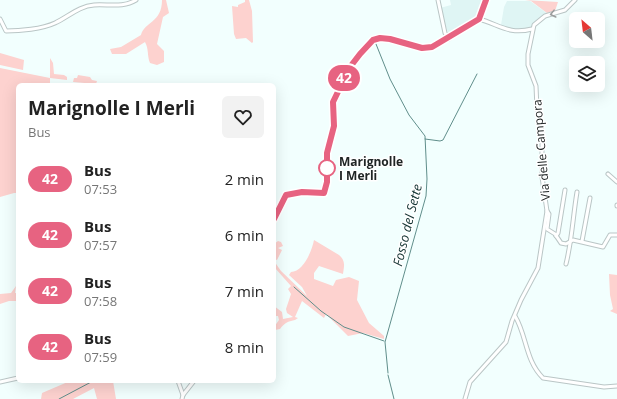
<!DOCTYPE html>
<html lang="it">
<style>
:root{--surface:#fff;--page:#f2f2f2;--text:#222;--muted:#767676}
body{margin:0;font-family:"Open Sans",sans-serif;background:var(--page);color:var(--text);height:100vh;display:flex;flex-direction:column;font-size:15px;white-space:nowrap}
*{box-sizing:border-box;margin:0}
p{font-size:13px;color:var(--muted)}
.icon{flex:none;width:22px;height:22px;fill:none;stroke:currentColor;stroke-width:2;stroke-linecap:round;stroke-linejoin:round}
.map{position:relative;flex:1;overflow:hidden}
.sheet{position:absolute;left:16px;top:83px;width:260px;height:300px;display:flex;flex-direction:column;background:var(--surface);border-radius:6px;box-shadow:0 4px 16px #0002}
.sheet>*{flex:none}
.badge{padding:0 8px;border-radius:13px;font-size:14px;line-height:26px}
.needle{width:26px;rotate:332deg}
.fabs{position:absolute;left:569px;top:12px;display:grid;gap:8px}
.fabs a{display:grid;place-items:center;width:36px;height:36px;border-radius:6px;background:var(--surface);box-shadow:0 4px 16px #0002;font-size:20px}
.map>.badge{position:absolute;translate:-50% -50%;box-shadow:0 0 0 2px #fff}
.round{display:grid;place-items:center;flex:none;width:42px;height:42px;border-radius:6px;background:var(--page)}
.summary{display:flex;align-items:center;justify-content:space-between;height:68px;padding:0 12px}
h1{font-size:19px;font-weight:700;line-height:30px}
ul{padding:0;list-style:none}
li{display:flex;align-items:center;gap:12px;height:56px;padding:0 12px}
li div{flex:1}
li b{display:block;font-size:15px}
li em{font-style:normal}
li .badge{min-width:44px;font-weight:700;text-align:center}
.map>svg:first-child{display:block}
.built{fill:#dff5f4}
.green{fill:#fdd2cf}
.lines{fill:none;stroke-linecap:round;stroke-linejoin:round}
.stream{stroke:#608e8b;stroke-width:1}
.minor-casing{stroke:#bac6c6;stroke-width:5}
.minor{stroke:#fff;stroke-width:3}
.oneway{stroke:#9b9d9d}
.line-casing{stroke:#fff;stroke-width:9}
.line{stroke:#e76381;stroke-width:6}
.stop-dot{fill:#fff;stroke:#e76381;stroke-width:2}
.labels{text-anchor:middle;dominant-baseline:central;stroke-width:3;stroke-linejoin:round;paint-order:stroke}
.street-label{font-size:12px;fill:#202525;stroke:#fff}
.stop-label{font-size:12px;font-weight:bold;fill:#202525;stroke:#fff;text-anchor:start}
.water-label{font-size:13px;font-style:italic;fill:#143433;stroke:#fff}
</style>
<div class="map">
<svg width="617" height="399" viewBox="0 0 617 399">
<rect width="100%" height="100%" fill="#f2fffe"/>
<g class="built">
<path d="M 450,0 L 484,0 L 478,19 L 449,36 L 440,8 L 451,5 Z"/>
<path d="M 507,1 L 530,1 L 548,14 L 540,18 L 533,26 L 523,31 L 506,29 L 501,25 L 504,7 Z"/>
</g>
<g class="green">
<path d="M 162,0 L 166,0 L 169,13 L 163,17 L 157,44 L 164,51 L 164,62 L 157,65 L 150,63 C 147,56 149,49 145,42 L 126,54 L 112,54 L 110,49 L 121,47 L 141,35 C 144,22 162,23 162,0 Z"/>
<path d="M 245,0 L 249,0 L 252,11 L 253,42 L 252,43 L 246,38 L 236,39 L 234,34 L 232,6 L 238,7 L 238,5 L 245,2 Z"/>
<path d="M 525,0 L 558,2 L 555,11 L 547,13 L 531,1 Z"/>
<path d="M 0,53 L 24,60 L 23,70 L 0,65 Z"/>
<path d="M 50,58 L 53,63 L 54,74 L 64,75 L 67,77 L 67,80 L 50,78 Z"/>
<path d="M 0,68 L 50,78 L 50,85 L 18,85 L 18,193 L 14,193 L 0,197 Z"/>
<path d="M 78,75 L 90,77 L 92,80 L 97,81 L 96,84 L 73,82 L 74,78 L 77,78 Z"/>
<path d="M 314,240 L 339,255 C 346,261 344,266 343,274 L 319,266 L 314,273 L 314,279 L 333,286 L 336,280 L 349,277 L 359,281 L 357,300 L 369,323 L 384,336 L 384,339 L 363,333 L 348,336 L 326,314 L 324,318 L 302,301 L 295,317 L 298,318 C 292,323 289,318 280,329 L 275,330 L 274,327 L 279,320 L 278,316 L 274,316 L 274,306 L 282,312 L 283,319 L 293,317 L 287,313 L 286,309 L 291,294 L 288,289 L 291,286 L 275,268 L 274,261 L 281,271 L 307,296 L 302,287 L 289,275 L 291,272 C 303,272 312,251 314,240 Z"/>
<path d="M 278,241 L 281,242 L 283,246 L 278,248 L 282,250 L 277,260 L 274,259 L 274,244 Z"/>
<path d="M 609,274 L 617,275 L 617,314 L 610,311 L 613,309 L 610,295 Z"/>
<path d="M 16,286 L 15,293 L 18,293 L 18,301 L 9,301 L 0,304 L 0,294 L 11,293 Z"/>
<path d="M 70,381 L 113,381 L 116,399 L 97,399 L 94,388 L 73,399 L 41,399 L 42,393 Z"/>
</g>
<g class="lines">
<g class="stream">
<path d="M 376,44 L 390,79 L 409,115 L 425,136 L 427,179 L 426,196 L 385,342 L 388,373"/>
<path d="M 425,139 L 440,141 L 443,140 L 477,74"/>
<path d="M 294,287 L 321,311 L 344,327 L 384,341"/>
<path d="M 388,375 L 394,399"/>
<path d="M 59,399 L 93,381"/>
</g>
<defs>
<g id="minor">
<path d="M 438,0 L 445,33 L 449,39"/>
<path d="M 0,19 L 6,31 C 20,31 42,29 55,23 C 68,17 79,6 94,5 C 109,4 123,8 136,0"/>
<path d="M 479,19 L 486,0"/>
<path d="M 608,174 L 617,182"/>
<path d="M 617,205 L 617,206"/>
<path d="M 547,211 L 549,214 L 547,229 L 555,234 L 561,243 L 566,244 L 573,240 L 603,247 L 610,235 L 617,235"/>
<path d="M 274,219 L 286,195 L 302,192 L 324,193 L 327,182 L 327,153 L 334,125 L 333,102 L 359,54 L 373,40 L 380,38 L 422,48 L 432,47 L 479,19 C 500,25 509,35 532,29"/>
<path d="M 556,236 L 558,233 L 565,190"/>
<path d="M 582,241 L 590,198"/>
<path d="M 566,264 C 572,240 573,216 577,192"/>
<path d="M 515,316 C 527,336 525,360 543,378 L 604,387 L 617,386"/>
<path d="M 178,381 L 183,395"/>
<path d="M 0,382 L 18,378"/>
<path d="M 182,399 L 183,395 L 194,381"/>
<path d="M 465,399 L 470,382 L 506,342 L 512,321 L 521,300 L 538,268 L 547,211 L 542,177 L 542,131 L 537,109 L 536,86 L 528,65 L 528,54 L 534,25 L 545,16 L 565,10 L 575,0"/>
</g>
</defs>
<use href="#minor" class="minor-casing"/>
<use href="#minor" class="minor"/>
</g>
<defs><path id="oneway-chevron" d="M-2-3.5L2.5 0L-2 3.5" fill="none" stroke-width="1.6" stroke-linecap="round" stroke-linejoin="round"/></defs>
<use class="oneway" href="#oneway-chevron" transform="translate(553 14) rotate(166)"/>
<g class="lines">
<defs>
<path id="line" d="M 274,219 L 286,195 L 302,192 L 324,193 L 327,182 L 327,153 L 334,126 L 333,102 L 350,67 L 360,54 L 373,40 L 380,38 L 390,39 L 422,48 L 432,47 L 479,19 L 486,0"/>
</defs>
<use href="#line" class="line-casing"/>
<use href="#line" class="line"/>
</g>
<circle class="stop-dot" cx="327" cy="168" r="8"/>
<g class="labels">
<g class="street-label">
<text transform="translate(541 150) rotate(-95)">Via delle Campora</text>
</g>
<g class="stop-label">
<text x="339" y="161">Marignolle<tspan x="339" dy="14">I Merli</tspan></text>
</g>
<g class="water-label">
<text transform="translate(407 225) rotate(-76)">Fosso del Sette</text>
</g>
</g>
</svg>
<div class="fabs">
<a><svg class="needle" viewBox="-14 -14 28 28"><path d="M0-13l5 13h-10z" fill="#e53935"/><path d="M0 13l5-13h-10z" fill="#767676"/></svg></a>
<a><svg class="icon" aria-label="layers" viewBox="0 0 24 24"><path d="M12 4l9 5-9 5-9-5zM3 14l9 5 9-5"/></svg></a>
</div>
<b class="badge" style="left:344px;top:78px;background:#e76381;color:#fff">42</b>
<section class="sheet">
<div class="summary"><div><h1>Marignolle I Merli</h1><p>Bus</p></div><a class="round"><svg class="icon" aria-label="heart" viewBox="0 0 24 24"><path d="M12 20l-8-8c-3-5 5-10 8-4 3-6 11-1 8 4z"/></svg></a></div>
<ul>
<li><span class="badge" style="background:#e76381;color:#fff">42</span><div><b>Bus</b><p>07:53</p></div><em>2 min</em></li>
<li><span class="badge" style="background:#e76381;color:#fff">42</span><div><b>Bus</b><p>07:57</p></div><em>6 min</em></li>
<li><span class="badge" style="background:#e76381;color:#fff">42</span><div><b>Bus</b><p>07:58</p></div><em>7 min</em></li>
<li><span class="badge" style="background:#e76381;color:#fff">42</span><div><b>Bus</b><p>07:59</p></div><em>8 min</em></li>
</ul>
</section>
</div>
